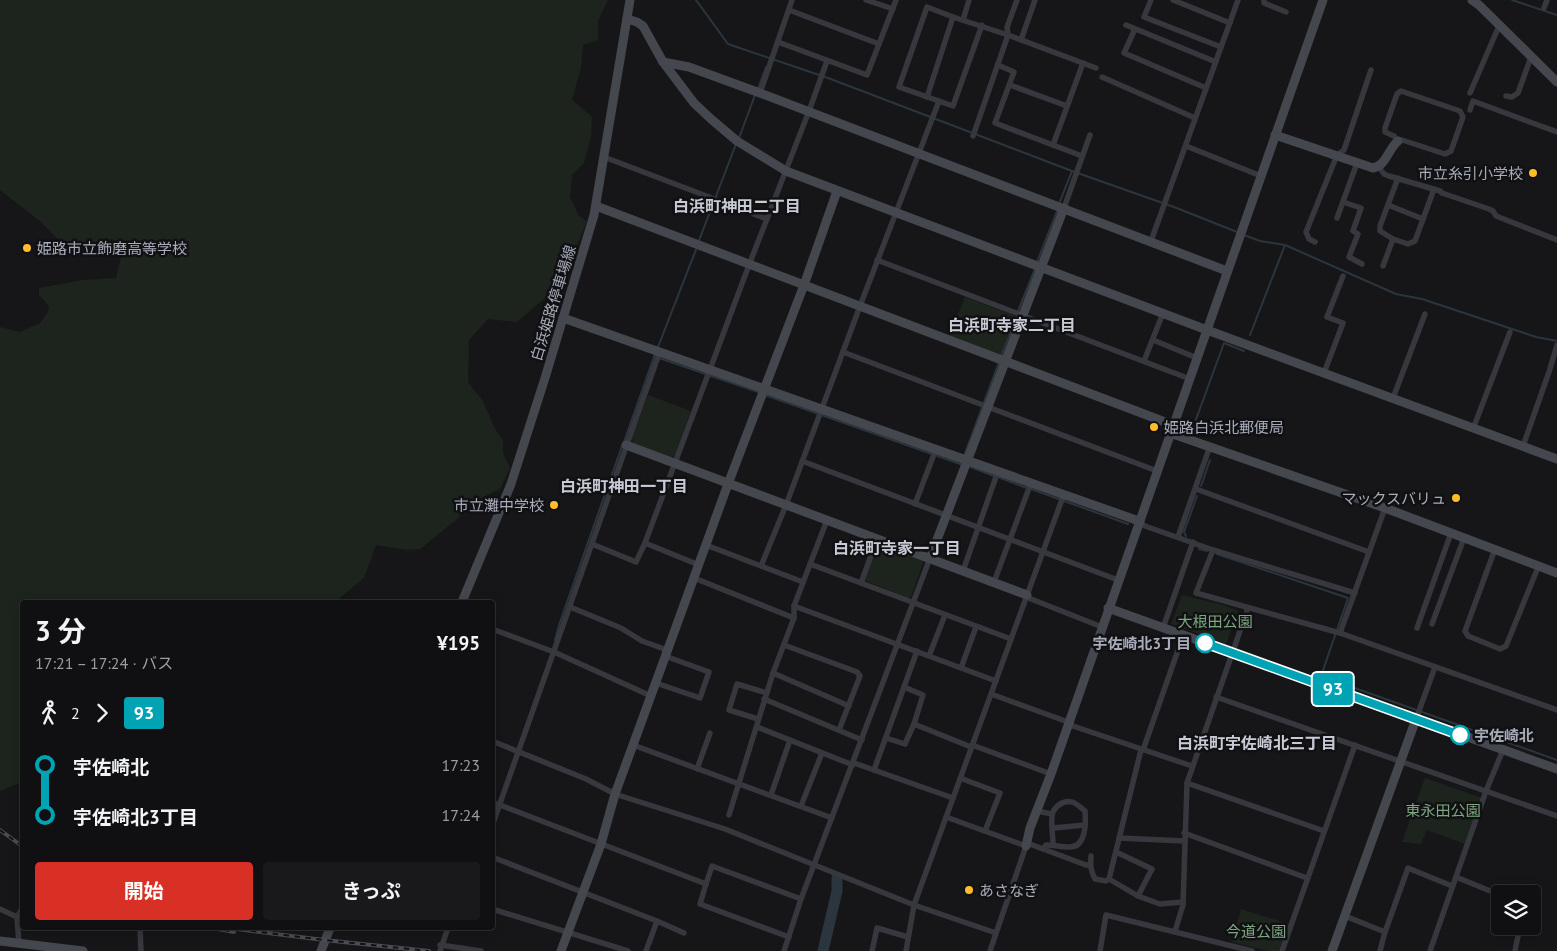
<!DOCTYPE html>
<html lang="ja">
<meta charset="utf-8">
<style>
:root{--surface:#101013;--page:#19191c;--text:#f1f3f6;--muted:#9c9da0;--line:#303033;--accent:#d93025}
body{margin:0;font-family:"PT Sans","Noto Sans JP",sans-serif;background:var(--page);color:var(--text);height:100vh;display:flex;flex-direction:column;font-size:19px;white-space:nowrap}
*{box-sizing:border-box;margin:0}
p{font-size:16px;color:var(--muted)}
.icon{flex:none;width:28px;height:28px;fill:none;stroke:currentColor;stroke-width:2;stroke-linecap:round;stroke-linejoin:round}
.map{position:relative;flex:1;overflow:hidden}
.side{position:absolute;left:20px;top:600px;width:475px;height:330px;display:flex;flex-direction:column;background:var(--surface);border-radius:5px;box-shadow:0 2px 12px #0003,0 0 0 1px var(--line)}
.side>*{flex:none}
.badge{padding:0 10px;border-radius:4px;font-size:18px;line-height:32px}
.controls{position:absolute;left:1491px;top:885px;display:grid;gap:10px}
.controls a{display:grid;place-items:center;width:50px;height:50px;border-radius:5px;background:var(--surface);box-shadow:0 2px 12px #0003,0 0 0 1px var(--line);font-size:25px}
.map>.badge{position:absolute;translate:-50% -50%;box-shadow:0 0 0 2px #fff}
.legs{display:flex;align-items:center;gap:8px;height:55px;padding:0 15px;font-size:16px}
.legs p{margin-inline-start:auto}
.headline{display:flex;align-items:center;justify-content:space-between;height:85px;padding:0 15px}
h1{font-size:28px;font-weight:700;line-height:38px}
.primary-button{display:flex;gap:10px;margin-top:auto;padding:10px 15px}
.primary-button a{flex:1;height:58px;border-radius:5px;background:var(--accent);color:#fff;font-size:20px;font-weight:700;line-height:58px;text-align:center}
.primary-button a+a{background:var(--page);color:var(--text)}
ul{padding:0 15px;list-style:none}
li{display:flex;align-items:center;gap:18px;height:50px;font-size:19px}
li i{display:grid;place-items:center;width:8px;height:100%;margin:0 6px;background:currentColor}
li i::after{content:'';width:12px;height:12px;margin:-6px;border:4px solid;border-radius:50%;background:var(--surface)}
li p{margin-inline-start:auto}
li:first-child i{background:linear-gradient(#0000 50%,currentColor 0)}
li:last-child i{background:linear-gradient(currentColor 50%,#0000 0)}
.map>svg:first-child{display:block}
.green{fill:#1c241d}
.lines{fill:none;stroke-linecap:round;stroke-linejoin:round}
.stream{stroke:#2b353e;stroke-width:2}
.river{stroke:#2b353e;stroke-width:11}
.street{stroke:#37383e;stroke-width:5.5}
.secondary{stroke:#45474e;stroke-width:9}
.rail-casing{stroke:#4a4c53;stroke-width:4}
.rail{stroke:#111114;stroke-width:2;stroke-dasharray:5.5;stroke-linecap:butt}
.line-1-casing{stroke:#fff;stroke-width:11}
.line-1{stroke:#00a3b4;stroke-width:8}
.poi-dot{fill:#ffbd28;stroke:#111114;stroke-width:2}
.stop-1-dot{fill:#fff;stroke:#00a3b4;stroke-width:2.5}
.labels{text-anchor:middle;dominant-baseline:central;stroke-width:5;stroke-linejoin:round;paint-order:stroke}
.poi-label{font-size:15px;fill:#a7acba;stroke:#111114;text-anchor:end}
.street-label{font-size:15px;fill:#a7acba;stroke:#111114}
.park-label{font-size:15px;fill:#7ca780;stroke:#111114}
.stop-label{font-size:15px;font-weight:bold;fill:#a7acba;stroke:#111114;text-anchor:end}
.neighbourhood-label{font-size:16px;font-weight:bold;fill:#c8cbd5;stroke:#111114}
</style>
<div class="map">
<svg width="1557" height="951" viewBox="0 0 1557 951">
<rect width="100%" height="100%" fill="#161619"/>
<g class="green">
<path d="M 0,0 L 608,0 L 598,21 L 598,40 L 583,45 L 581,67 L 572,100 L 592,117 L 591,137 L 584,163 L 572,175 L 570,197 L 579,216 L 587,221 L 566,274 L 545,298 L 517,322 L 488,319 L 469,340 L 468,382 L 483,401 L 495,429 L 503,440 L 503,453 L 510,468 L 500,489 L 469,504 L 456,520 L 420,549 L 407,550 L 376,545 L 364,578 L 335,602 L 22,602 L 22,782 L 0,791 L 0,327 L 20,332 L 40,323 L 48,312 L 49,306 L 39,295 L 39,288 L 83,280 L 116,278 L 121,257 L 119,245 L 112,239 L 91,247 L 66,247 L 41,222 L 0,190 Z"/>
<path d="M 965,297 L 1015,316 L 1001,355 L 949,336 Z"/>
<path d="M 648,395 L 691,411 L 675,455 L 671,457 L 633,443 L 632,438 Z"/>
<path d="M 878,542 L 924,560 L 911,597 L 908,598 L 864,580 Z"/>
<path d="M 1182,595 L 1223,605 L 1238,611 L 1226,644 L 1171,624 Z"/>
<path d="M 1425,778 L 1482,798 L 1465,844 L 1427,830 L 1421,844 L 1402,842 Z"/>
<path d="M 1241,909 L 1289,924 L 1279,951 L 1268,951 L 1232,942 Z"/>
</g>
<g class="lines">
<g class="stream">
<path d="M 696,0 L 728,44 L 828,78 L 1072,171 L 1174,207 L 1237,232"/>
<path d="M 1512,0 L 1557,15"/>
<path d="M 758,89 L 766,67"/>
<path d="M 739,138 L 755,95"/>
<path d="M 1059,204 L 1072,171"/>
<path d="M 1244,235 L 1260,241 L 1285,245 L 1396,294 L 1422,299 L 1536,337 L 1557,341"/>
<path d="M 698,243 L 736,144"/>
<path d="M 1037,262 L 1057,211"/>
<path d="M 1018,311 L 1035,269"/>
<path d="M 1250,335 L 1285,245"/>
<path d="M 658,347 L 697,247"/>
<path d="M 1001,356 L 1017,316"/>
<path d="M 659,358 L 761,393"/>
<path d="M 765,395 L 963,465"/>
<path d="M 1191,433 L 1224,343 L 1244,351"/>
<path d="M 624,442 L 655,354"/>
<path d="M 964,456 L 999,362"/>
<path d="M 968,466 L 994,476"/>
<path d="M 998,477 L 1027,488"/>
<path d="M 1201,486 L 1210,460"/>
<path d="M 1031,489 L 1128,524"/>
<path d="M 1186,536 L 1184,532 L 1197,496"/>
<path d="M 1199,549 L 1207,551"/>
<path d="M 1217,554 L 1348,598 L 1321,676 L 1557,760"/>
<path d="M 555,640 L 559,625 L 622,446"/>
</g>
<path class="river" d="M 823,951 L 837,891 L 837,878"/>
<g class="street">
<path d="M 866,0 L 893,9"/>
<path d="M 1151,0 L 1144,17 L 1221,47"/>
<path d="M 1173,0 L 1230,23"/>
<path d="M 1264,0 L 1264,3 L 1286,12"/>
<path d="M 1544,8 L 1547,0"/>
<path d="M 789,10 L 879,44"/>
<path d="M 963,20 L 969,0"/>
<path d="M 982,25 L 953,106 L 899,87 L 927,7 L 953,17 L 1008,35 L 1096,68"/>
<path d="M 1126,25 L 1216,62"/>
<path d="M 1135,29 L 1124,53 L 1206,88"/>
<path d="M 1021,40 L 1035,0"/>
<path d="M 778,42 L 867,75 L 896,0"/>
<path d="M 998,65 L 1014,72 L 995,123 L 1053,145"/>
<path d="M 1102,77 L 1195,118"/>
<path d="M 1010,85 L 1067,106"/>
<path d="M 1401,91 L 1460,111 L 1463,117 L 1451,151 L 1445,154 L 1402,140 L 1398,141 L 1394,136 L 1385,132 L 1385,128 L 1397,94 Z"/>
<path d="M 760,93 L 792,0"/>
<path d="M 1470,93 L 1499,26"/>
<path d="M 1506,96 L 1512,97 L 1518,93 L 1531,57"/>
<path d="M 927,97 L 953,17"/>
<path d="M 1470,110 L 1473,101 L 1557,132"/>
<path d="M 973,136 L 1008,35 L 1007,27 L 1017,0"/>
<path d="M 1186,146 L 1261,176"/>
<path d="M 1082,156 L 1053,145 L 1083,63"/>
<path d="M 604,157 L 767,219"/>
<path d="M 1379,167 L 1384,174 L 1389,176 L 1440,191 L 1442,193 L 1489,209 L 1493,211 L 1496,216 L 1557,240"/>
<path d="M 1398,178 L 1380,226 L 1380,231 L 1393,239 L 1408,244 L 1415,241 L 1434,189"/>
<path d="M 1343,202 L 1361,208 L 1353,231 L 1358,234 L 1349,257 L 1362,264"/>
<path d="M 1388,205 L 1423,219"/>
<path d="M 1064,208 L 1090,135"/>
<path d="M 1337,218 L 1357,163"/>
<path d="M 1151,241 L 1238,0"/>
<path d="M 1315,242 L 1309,239 L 1306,232 L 1337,155 L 1344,150 L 1371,70"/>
<path d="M 877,260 L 1190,379"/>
<path d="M 1383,266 L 1393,239"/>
<path d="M 1153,340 L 1197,358"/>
<path d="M 843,352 L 1157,471"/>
<path d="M 1144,361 L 1163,313"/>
<path d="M 1324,373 L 1343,323 L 1327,317 L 1343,276"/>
<path d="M 1393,398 L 1425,314"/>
<path d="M 1473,429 L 1510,332"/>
<path d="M 1523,446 L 1549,372 L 1557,345"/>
<path d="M 802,461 L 1118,580"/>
<path d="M 1196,489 L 1369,552"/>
<path d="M 915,504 L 936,449"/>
<path d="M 1139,521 L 1145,526 L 1213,550 L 1355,593"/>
<path d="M 1178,537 L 1210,446"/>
<path d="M 645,543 L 699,565"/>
<path d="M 592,544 L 636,562 L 645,543 L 749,265 L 809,111 L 827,61"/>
<path d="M 706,545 L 803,582"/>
<path d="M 1495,549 L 1465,631 L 1468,636 L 1500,649 L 1506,646 L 1539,565"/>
<path d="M 1213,550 L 1196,593 L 1340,633 L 1557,710"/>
<path d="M 810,564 L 1011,639"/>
<path d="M 761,566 L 786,505 L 860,306 L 939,101"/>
<path d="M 963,571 L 998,471"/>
<path d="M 694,578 L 794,618"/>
<path d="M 994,582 L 1031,483"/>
<path d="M 861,583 L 877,539"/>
<path d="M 1026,597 L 1102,627"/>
<path d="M 794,606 L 996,681"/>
<path d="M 570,607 L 621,628 L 642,641 L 667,650"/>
<path d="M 1432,624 L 1464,538"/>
<path d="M 1163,628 L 1193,542"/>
<path d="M 1417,628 L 1451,533"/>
<path d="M 492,629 L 554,652 L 651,696"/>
<path d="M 1340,633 L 1385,508"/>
<path d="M 784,645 L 849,669 L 857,672 L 860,676 L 839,730"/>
<path d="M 929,656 L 945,615"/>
<path d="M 961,668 L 976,627"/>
<path d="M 773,673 L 849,706"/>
<path d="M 656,683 L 700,698 L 709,672 L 665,656"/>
<path d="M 991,694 L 1068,722 L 1073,726 L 1192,766"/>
<path d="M 1216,697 L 1557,816"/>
<path d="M 764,699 L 862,740"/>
<path d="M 758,719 L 729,710 L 737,684 L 767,693"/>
<path d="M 1416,719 L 1435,667"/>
<path d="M 914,724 L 971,747"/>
<path d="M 757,727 L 853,765"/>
<path d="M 886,738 L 905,744 L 914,724 L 923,695 L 904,687"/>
<path d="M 492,741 L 586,779 L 615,794 L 725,829 L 914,905 L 996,933"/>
<path d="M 633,745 L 832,818"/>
<path d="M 972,745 L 1051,774"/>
<path d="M 1141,750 L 1109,879 L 1138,896 L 1160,904 L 1183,902"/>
<path d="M 1143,750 L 1183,636"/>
<path d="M 854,763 L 953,798"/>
<path d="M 697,769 L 710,733"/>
<path d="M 874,770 L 917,651"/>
<path d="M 960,778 L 1000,793 L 985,831"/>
<path d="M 1187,783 L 1324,831"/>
<path d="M 771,795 L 790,740"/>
<path d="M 492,802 L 706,884 L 712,866 L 801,899"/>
<path d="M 801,806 L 822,753"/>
<path d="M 1037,811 L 1052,814"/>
<path d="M 729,815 L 773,673 L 794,618 L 794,606 L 827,520"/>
<path d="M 946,817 L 1026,846 L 990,951"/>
<path d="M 492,826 L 660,351"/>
<path d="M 1053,828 L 1085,825"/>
<path d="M 1184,833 L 1307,878"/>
<path d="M 1119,838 L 1184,841"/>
<path d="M 1027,843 L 1086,865 L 1090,865"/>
<path d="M 1043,849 L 1046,845 C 1054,845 1061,847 1070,847 C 1086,847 1086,823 1085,811 C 1081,808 1078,804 1072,802 C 1063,800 1053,807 1052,816 C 1051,826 1053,835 1053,845"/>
<path d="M 1116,852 L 1152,869 L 1138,896"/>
<path d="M 1091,856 C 1090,864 1091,872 1095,879 L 1106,881 L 1109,879"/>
<path d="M 492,857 L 657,921 L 684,933"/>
<path d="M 1456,877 L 1500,895"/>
<path d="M 706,884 L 700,904 L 789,937"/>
<path d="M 0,909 L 17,917 L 22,909"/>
<path d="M 492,909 L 628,951"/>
<path d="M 1345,916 L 1385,932 L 1408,868 L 1452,886"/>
<path d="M 17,917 L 19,944"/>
<path d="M 140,928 L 141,951"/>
<path d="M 1175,931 L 1183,905 L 1187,783 L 1248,608"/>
<path d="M 440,945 L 481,951"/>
<path d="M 440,951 L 448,928"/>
<path d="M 646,951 L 657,921"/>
<path d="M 784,951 L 801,899 L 930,558"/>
<path d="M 872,951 L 877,928 L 908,937"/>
<path d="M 906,951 L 914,905 L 1064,494"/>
<path d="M 1100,951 L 1106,915 L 1252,951"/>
<path d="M 1282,951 L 1355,745"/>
<path d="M 1380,951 L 1385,932"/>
<path d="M 1430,951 L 1486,791 L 1503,750"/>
<path d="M 1515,951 L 1520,926"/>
</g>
<g class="secondary">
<path d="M 1472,0 L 1479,5 L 1557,82"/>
<path d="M 627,19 L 637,22 L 643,26 L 663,62 L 694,103 L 711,119 L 737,141 L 786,171 L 1207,330 L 1557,459"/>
<path d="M 663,62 L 689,67 L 760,93 L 1227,271"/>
<path d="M 1275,135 L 1373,168 C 1387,165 1388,149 1398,141"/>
<path d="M 596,206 L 1173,425"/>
<path d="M 563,318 L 1139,521"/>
<path d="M 1170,433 L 1385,508 L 1557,573"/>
<path d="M 626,445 L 1027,595"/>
<path d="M 930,558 L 1064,208"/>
<path d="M 462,602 L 511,484 L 545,378 L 594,215 L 630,0"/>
<path d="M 1108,608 L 1557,769"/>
<path d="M 1026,846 L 1030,828 L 1051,774 L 1323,0"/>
<path d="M 0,941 L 83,951"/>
<path d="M 321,951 L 330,928"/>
<path d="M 561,951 L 601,844 L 615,794 L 633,745 L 728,484 L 804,285 L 837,191"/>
<path d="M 1332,951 L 1416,719"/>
</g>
<defs>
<g id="rail">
<path d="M 0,830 L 22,846"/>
<path d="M 213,928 L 234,932"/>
<path d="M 229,928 L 324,940 L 429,951"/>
</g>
</defs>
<use href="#rail" class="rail-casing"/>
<use href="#rail" class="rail"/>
</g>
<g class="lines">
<defs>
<path id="line-1" d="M 1205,643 L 1460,735"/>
</defs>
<use href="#line-1" class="line-1-casing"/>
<use href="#line-1" class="line-1"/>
</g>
<g class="poi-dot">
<circle cx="1533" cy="173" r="5"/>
<circle cx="27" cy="248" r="5"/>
<circle cx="1154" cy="427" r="5"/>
<circle cx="1456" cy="498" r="5"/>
<circle cx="554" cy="505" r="5"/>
<circle cx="969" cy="890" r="5"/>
</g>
<g class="stop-1-dot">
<circle cx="1205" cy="643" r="9"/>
<circle cx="1460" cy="735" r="9"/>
</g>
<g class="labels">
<g class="poi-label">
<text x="1523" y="173">市立糸引小学校</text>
<text x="37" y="248" text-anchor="start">姫路市立飾磨高等学校</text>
<text x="1164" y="427" text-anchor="start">姫路白浜北郵便局</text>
<text x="1446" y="498">マックスバリュ</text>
<text x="544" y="505">市立灘中学校</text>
<text x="979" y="890" text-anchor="start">あさなぎ</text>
</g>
<g class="street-label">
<text transform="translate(553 303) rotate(-73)">白浜姫路停車場線</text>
</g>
<g class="park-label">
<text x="1215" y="621">大根田公園</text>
<text x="1443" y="810">東永田公園</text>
<text x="1256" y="931">今道公園</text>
</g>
<g class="stop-label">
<text x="1191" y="643">宇佐崎北3丁目</text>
<text x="1474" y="735" text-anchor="start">宇佐崎北</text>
</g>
<g class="neighbourhood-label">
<text x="737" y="206">白浜町神田二丁目</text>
<text x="1012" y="325">白浜町寺家二丁目</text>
<text x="624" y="486">白浜町神田一丁目</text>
<text x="897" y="548">白浜町寺家一丁目</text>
<text x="1257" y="743">白浜町宇佐崎北三丁目</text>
</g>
</g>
</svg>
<div class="controls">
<a><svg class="icon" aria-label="layers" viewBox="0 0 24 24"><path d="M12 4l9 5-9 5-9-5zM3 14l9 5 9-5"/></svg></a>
</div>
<b class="badge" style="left:1333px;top:689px;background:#00a3b4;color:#fff">93</b>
<section class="side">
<div class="headline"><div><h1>3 分</h1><p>17:21 – 17:24 · バス</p></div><b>¥195</b></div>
<div class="legs"><svg class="icon" aria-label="walk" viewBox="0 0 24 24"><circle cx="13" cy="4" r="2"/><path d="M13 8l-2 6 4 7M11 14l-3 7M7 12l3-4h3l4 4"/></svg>2<svg class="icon" aria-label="forward" viewBox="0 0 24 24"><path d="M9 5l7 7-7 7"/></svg><b class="badge" style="background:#00a3b4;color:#fff">93</b></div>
<ul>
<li><i style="color:#00a3b4"></i><b>宇佐崎北</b><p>17:23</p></li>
<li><i style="color:#00a3b4"></i><b>宇佐崎北3丁目</b><p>17:24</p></li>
</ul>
<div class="primary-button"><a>開始</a><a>きっぷ</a></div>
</section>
</div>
